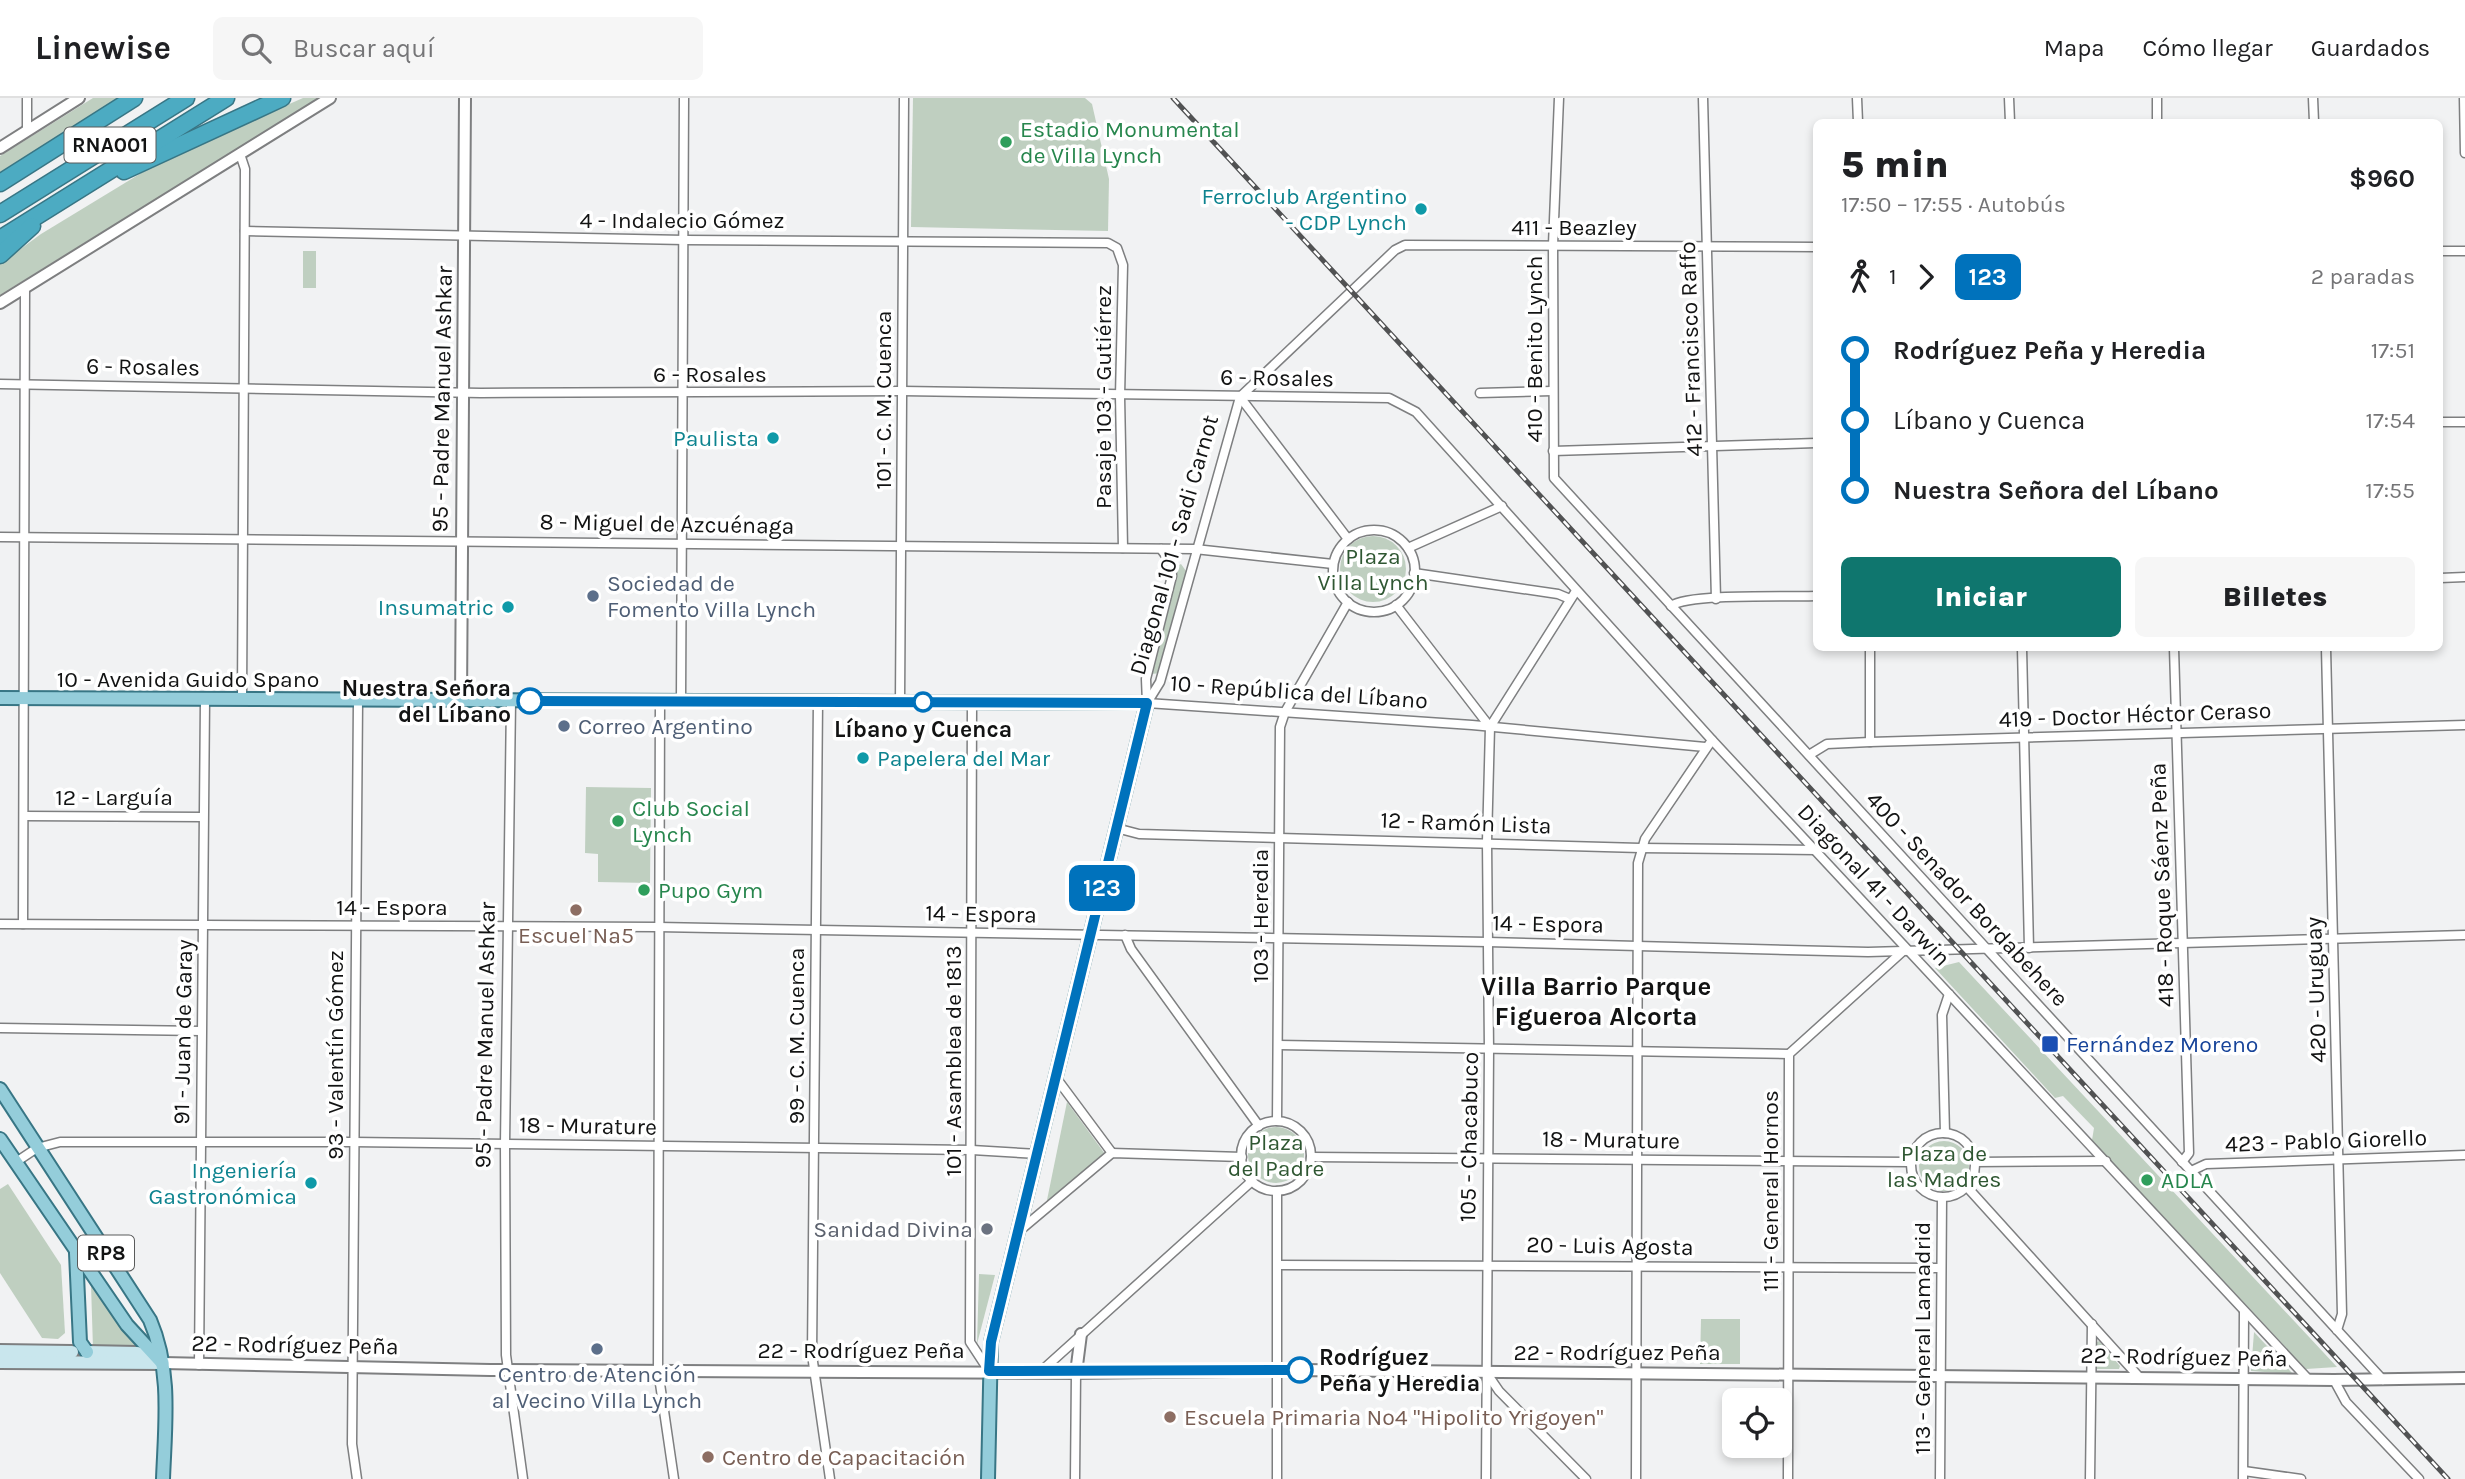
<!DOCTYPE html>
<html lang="es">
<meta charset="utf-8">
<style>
:root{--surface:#fff;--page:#f6f6f6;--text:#202124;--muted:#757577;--line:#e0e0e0;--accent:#0f766e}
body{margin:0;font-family:Karla,sans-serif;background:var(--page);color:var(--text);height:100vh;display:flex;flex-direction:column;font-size:26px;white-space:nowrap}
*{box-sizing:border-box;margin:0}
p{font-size:23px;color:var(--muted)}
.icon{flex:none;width:38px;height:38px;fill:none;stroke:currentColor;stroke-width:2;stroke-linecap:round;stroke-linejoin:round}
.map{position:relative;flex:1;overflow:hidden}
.panel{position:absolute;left:1813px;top:21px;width:630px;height:532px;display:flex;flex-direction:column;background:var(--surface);border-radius:10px;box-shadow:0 4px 10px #0003}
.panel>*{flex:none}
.badge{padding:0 14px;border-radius:10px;font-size:24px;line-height:46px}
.fabs{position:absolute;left:1722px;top:1290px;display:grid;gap:14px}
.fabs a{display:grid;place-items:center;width:70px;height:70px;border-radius:10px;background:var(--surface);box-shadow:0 4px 10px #0003;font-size:35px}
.map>.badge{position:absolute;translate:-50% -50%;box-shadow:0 0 0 4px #fff}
.legs{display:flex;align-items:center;gap:10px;height:77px;padding:0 28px;font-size:23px}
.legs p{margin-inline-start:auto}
.head{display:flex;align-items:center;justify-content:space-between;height:119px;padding:0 28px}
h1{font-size:38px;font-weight:800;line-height:52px}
.primary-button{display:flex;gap:14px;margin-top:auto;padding:14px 28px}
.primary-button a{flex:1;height:80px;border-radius:10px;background:var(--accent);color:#fff;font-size:28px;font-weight:800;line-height:80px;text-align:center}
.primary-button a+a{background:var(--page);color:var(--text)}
ul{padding:0 28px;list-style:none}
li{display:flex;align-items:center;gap:24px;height:70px;font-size:26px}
li i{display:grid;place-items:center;width:10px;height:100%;margin:0 9px;background:currentColor}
li i::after{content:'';width:18px;height:18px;margin:-9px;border:5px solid;border-radius:50%;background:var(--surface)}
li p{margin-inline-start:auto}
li:first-child i{background:linear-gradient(#0000 50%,currentColor 0)}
li:last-child i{background:linear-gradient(currentColor 50%,#0000 0)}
header{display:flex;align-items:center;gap:42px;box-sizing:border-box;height:98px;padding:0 35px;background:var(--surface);border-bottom:2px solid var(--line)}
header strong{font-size:33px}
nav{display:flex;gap:38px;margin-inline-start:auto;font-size:24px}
.search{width:490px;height:63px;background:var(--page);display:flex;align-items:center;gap:18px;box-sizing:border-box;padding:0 24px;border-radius:10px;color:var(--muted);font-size:26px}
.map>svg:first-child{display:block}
.green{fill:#bfcfc0}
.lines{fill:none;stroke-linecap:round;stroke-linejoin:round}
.minor-casing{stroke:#7e7f80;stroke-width:11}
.tertiary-casing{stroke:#7e7f80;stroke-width:14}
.secondary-casing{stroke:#7e7f80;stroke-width:16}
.primary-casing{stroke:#387685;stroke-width:16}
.motorway-casing{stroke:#387685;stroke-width:19}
.minor{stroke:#fff;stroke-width:8}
.tertiary{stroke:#fff;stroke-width:10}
.secondary{stroke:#c9e6ed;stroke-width:12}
.primary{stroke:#94cdda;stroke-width:12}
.motorway{stroke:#4cabc2;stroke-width:16}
.rail-casing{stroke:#515253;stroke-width:5}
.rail{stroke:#fff;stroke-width:2.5;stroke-dasharray:8;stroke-linecap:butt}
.line-1-casing{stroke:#fff;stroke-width:16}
.line-1{stroke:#0072bc;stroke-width:10}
.leisure-dot{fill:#2e9e5b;stroke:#fff;stroke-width:2.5}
.culture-dot{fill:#0f9aa8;stroke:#fff;stroke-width:2.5}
.service-dot{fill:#5c6f8a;stroke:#fff;stroke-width:2.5}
.stop-1-dot{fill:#fff;stroke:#0072bc;stroke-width:3.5}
.education-dot{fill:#8d6e63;stroke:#fff;stroke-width:2.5}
.transit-dot{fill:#1a4fb4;stroke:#fff;stroke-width:2.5}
.worship-dot{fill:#6b7280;stroke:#fff;stroke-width:2.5}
.labels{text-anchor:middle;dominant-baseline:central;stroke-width:7;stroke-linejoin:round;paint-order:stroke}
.shield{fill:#fff;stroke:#595a5a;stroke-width:2}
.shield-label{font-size:21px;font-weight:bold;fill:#121313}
.leisure-label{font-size:23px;fill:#27864d;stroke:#fff;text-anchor:start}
.culture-label{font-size:23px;fill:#0d838f;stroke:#fff;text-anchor:end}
.street-label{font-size:23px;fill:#121313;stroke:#fff}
.park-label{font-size:23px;fill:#2f5732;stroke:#fff}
.service-label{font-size:23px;fill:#4e5e75;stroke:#fff;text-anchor:start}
.stop-label{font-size:23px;font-weight:bold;fill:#121313;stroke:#fff;text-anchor:end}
.education-label{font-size:23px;fill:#785e54;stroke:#fff;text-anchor:start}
.transit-label{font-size:23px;fill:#164399;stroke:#fff;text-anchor:start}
.worship-label{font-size:23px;fill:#5b616d;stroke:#fff;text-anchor:end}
.quarter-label{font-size:26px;font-weight:bold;fill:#121313;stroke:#fff}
</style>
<header>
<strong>Linewise</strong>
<div class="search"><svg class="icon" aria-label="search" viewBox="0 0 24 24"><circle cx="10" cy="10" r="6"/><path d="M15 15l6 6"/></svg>Buscar aquí</div>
<nav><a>Mapa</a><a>Cómo llegar</a><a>Guardados</a></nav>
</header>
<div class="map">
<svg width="2465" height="1381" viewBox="0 0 2465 1381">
<rect width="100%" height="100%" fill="#f1f2f3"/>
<g class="green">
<path d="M 93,0 L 121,0 L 0,75 L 0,58 Z"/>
<path d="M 303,0 L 319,0 L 0,197 L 0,166 L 41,136 L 166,60 Z"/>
<path d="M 913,0 L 1085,0 L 1092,6 L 1109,81 L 1108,133 L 911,129 Z"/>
<rect x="303" y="153" width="13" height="37"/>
<circle cx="1373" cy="471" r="33"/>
<path d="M 1181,466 L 1186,473 L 1160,575 L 1152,576 L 1177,468 Z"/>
<path d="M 586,689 L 651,690 L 650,785 L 598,784 L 598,756 L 585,755 Z"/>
<path d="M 1959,864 L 2337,1269 L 2306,1271 L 2101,1052 L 2092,1042 L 2094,1030 L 2063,998 L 2055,1000 L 1935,870 Z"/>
<path d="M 1067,1004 L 1105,1056 L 1046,1107 Z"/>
<circle cx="1276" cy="1057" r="28"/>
<circle cx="1944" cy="1068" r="25"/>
<path d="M 8,1086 L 61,1167 L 65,1235 L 58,1241 L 42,1240 L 0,1175 L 0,1091 Z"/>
<path d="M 979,1176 L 995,1177 L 977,1246 Z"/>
<path d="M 91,1187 L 96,1187 L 138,1248 L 134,1251 L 93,1250 Z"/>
<path d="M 1701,1221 L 1740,1221 L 1740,1266 L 1700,1266 Z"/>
<path d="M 2254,1234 L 2293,1276 L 2251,1273 Z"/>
<path d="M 2099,1243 L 2120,1268 L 2119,1271 L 2097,1271 L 2095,1245 Z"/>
</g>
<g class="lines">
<defs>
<g id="minor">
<path d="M 1559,0 L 1553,147 L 1554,380 L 2383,1282"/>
<path d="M 1703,0 L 1716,501"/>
<path d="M 1857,0 L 1858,24"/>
<path d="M 2009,0 L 2010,24"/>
<path d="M 2157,0 L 2157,24"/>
<path d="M 2313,0 L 2314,24"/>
<path d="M 2464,0 L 2465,55"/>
<path d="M 27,33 L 27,0"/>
<path d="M 240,56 L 245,71 L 242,602"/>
<path d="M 245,133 L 685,142 L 1108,145 L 1117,150 L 1123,167 L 1120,298 L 1123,450"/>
<path d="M 2440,153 L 2465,153"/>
<path d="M 0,286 L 481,295 L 902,293 L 1389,300 L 1416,314 L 1712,642 L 2309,1282"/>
<path d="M 1480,295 L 1552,293"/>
<path d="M 1240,299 L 1348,441"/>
<path d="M 2440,324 L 2465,324"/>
<path d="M 1553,353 L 1816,345"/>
<circle cx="1374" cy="473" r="41"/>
<path d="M 0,439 L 1195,451 L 1333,466"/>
<path d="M 1408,450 L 1502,408"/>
<path d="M 1414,475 L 1558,496 L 1570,501"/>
<path d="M 2440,480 L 2465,479"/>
<path d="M 1396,507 L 1490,629"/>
<path d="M 1671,508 C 1689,495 1789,499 1816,498"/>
<path d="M 1870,550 L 1870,644"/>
<path d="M 2022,550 L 2029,850"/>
<path d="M 2174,550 L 2189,1055 L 2182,1064"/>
<path d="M 2326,550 L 2342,1216 L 2337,1232"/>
<path d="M 511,603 L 505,1046 L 506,1257 L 523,1381"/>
<path d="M 660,603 L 658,1272 L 674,1381"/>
<path d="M 681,603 L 684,0"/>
<path d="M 818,603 L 812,1257 L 830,1381"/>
<path d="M 900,604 L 904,0"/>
<path d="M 972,604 L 970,1244 L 989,1273"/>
<path d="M 1147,605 L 1160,584 L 1240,299 L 1395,152 L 1405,147 L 1816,149"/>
<path d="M 1147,605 L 1472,627 L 1705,649"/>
<path d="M 1147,605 L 1146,581 L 1172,478 L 1171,465 L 1161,451"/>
<path d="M 1809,657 L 1827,646 L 1870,644 L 2465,627"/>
<path d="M 24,718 L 203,719"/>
<path d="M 1116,730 L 1139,736 L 1640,750 L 1816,752"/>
<path d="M 0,826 L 658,829 L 1488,844 L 1868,854 L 2465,837"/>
<path d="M 23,826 L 25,190"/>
<path d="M 1125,837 L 1131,851 L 1259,1028"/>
<path d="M 0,930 L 201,933"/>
<path d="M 1279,947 L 1789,956"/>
<path d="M 1057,981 L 1112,1055"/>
<path d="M 1277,1023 L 1280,629 L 1285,614 L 1348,504"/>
<circle cx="1276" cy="1058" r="35"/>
<path d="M 1945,1035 L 1942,917 L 1949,896"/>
<circle cx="1943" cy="1067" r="32"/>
<path d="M 1311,1059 L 1910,1064"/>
<path d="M 16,1064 L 37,1050 L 60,1044 L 353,1044 L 972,1052 L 1038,1056"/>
<path d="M 1975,1064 L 2106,1063"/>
<path d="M 2191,1073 L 2206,1066 L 2465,1057"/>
<path d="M 1967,1089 L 2140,1280"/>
<path d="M 1277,1093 L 1277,1381"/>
<path d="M 1018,1134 L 1112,1055 L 1242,1059"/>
<path d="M 1279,1167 L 1940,1170"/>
<path d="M 199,1267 L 205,602"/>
<path d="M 1486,1274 L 1499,1293 L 1586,1381"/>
<path d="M 1039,1275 L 1252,1083"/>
<path d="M 2334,1282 L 2346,1304 L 2419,1381"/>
<path d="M 2244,1373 L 2301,1381"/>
<path d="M 357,1381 L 352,1346 L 358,603"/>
<path d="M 1075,1381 L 1076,1275"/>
<path d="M 1486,1381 L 1489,952 L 1487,744 L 1490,629 L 1576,493"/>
<path d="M 1636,1381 L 1638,765 L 1645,741 L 1712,642"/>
<path d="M 1788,1381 L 1789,956 L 1902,854"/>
<path d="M 1940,1381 L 1942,1099"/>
<path d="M 2090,1381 L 2092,1226"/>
<path d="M 2243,1381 L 2244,1214"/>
</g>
<g id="tertiary">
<path d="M 0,50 L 79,0"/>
<path d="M 0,205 L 330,0"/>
<path d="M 461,603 L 465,0"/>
<path d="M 163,1265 L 490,1272 L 1076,1275 L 1300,1272 L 2334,1282 L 2465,1280"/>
<path d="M 1076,1275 L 1081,1236"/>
</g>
<g id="secondary">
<path d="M 0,1253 L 72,1254"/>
<path d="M 87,1254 L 137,1255 L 156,1262"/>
<path d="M 0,1264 L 163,1265"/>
</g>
<g id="primary">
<path d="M 0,600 L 1147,605 L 991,1244 L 988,1381"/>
<path d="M 0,991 L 150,1222 C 172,1273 165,1327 163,1381"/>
<path d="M 0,1041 L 127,1227 L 162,1265"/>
<path d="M 76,1155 L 80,1244 L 87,1254"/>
</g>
<g id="motorway">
<path d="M 124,73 L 282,0"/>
<path d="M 0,85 L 134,0"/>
<path d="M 0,116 L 186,0"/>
<path d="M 0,141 L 226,0"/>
<path d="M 0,157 L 32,128"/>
</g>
</defs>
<use href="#minor" class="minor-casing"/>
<use href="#tertiary" class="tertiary-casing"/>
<use href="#secondary" class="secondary-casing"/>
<use href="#primary" class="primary-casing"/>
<use href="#motorway" class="motorway-casing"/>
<use href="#minor" class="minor"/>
<use href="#tertiary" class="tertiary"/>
<use href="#secondary" class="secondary"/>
<use href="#primary" class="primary"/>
<use href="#motorway" class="motorway"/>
<defs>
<path id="rail" d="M 1173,0 L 2448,1381"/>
</defs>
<use href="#rail" class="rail-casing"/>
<use href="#rail" class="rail"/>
</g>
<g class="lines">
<defs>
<path id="line-1" d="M 530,603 L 1147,605 L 991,1244 L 989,1273 L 1300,1272"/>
</defs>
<use href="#line-1" class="line-1-casing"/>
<use href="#line-1" class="line-1"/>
</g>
<g class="leisure-dot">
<circle cx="1006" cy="44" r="7"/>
<circle cx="618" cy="723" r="7"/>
<circle cx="644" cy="792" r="7"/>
<circle cx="2147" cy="1082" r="7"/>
</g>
<g class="culture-dot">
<circle cx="1421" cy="111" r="7"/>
<circle cx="773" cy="340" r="7"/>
<circle cx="508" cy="509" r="7"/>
<circle cx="863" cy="660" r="7"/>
<circle cx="311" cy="1085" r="7"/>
</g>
<g class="service-dot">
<circle cx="593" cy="498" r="7"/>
<circle cx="564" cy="628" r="7"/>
<circle cx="597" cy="1251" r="7"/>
</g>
<g class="stop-1-dot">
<circle cx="530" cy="603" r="12"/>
<circle cx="923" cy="604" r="9"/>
<circle cx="1300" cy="1272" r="12"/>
</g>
<g class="education-dot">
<circle cx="576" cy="812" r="7"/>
<circle cx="1170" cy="1319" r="7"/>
<circle cx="708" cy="1359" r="7"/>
</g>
<rect class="transit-dot" x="2041" y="937" width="18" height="18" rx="3.5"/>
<circle class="worship-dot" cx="987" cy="1131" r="7"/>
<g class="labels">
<g class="shield">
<rect x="64.5" y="29.5" width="91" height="35" rx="5"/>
<rect x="78" y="1137.5" width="56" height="35" rx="5"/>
</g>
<g class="shield-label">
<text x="110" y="47">RNA001</text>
<text x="106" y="1155">RP8</text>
</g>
<g class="leisure-label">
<text x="1020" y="31">Estadio Monumental<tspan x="1020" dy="26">de Villa Lynch</tspan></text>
<text x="632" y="710">Club Social<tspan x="632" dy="26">Lynch</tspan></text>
<text x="658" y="792">Pupo Gym</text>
<text x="2161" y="1082">ADLA</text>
</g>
<g class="culture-label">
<text x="1407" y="98">Ferroclub Argentino<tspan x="1407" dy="26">- CDP Lynch</tspan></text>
<text x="759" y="340">Paulista</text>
<text x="494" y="509">Insumatric</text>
<text x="877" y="660" text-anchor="start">Papelera del Mar</text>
<text x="297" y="1072">Ingeniería<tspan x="297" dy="26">Gastronómica</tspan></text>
</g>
<g class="street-label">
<text x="682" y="122">4 - Indalecio Gómez</text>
<text x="1574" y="129">411 - Beazley</text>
<text transform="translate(1534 251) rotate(-90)">410 - Benito Lynch</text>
<text transform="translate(1691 251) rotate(-92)">412 - Francisco Raffo</text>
<text transform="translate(143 269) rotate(1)">6 - Rosales</text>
<text x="710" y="276">6 - Rosales</text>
<text transform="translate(1277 280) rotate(1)">6 - Rosales</text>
<text transform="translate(1103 299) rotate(-90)">Pasaje 103 - Gutiérrez</text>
<text transform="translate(442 301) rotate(-89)">95 - Padre Manuel Ashkar</text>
<text transform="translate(883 302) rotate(-90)">101 - C. M. Cuenca</text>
<text transform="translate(667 426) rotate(1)">8 - Miguel de Azcuénaga</text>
<text transform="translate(1174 447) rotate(-74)">Diagonal 101 - Sadi Carnot</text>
<text x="188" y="581">10 - Avenida Guido Spano</text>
<text transform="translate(1299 594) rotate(4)">10 - República del Líbano</text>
<text transform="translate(2135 617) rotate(-2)">419 - Doctor Héctor Ceraso</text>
<text x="114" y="699">12 - Larguía</text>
<text transform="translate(1466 725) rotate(2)">12 - Ramón Lista</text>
<text transform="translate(1874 787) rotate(47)">Diagonal 41 - Darwin</text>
<text transform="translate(2162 787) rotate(-92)">418 - Roque Sáenz Peña</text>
<text transform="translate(1967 801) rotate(47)">400 - Senador Bordabehere</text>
<text x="392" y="809">14 - Espora</text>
<text transform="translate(981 816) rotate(1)">14 - Espora</text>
<text transform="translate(1260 818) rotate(-90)">103 - Heredia</text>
<text transform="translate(1548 826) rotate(1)">14 - Espora</text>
<text transform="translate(2316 892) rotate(-92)">420 - Uruguay</text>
<text transform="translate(183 934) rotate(-89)">91 - Juan de Garay</text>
<text transform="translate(485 937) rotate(-89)">95 - Padre Manuel Ashkar</text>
<text transform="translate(796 938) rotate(-90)">99 - C. M. Cuenca</text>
<text transform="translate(335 957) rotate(-90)">93 - Valentín Gómez</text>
<text transform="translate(953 963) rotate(-90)">101 - Asamblea de 1813</text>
<text transform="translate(588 1028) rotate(1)">18 - Murature</text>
<text transform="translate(1469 1039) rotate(-89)">105 - Chacabuco</text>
<text transform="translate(1611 1042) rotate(1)">18 - Murature</text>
<text transform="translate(2326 1043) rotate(-2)">423 - Pablo Giorello</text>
<text transform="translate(1770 1093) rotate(-90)">111 - General Hornos</text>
<text transform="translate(1610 1148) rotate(1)">20 - Luis Agosta</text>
<text transform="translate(1922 1240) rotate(-90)">113 - General Lamadrid</text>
<text transform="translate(295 1247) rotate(1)">22 - Rodríguez Peña</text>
<text x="861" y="1252">22 - Rodríguez Peña</text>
<text x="1617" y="1254">22 - Rodríguez Peña</text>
<text transform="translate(2184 1259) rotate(1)">22 - Rodríguez Peña</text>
</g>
<g class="park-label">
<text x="1373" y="458">Plaza<tspan x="1373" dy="26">Villa Lynch</tspan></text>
<text x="1276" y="1044">Plaza<tspan x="1276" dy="26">del Padre</tspan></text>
<text x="1944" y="1055">Plaza de<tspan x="1944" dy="26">las Madres</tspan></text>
</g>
<g class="service-label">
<text x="607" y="485">Sociedad de<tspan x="607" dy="26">Fomento Villa Lynch</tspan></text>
<text x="578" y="628">Correo Argentino</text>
<text x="597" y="1276" text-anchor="middle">Centro de Atención<tspan x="597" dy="26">al Vecino Villa Lynch</tspan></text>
</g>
<g class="stop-label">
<text x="511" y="590">Nuestra Señora<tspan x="511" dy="26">del Líbano</tspan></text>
<text x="923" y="631" text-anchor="middle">Líbano y Cuenca</text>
<text x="1319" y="1259" text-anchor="start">Rodríguez<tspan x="1319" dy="26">Peña y Heredia</tspan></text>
</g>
<g class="education-label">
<text x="576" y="837" text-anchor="middle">Escuel Nª5</text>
<text x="1184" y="1319">Escuela Primaria Nº4 "Hipolito Yrigoyen"</text>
<text x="722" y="1359">Centro de Capacitación</text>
</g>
<g class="transit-label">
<text x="2066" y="946">Fernández Moreno</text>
</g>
<g class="worship-label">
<text x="973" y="1131">Sanidad Divina</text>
</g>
<g class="quarter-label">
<text x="1596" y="888">Villa Barrio Parque<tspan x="1596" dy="30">Figueroa Alcorta</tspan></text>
</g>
</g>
</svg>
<div class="fabs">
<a><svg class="icon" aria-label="locate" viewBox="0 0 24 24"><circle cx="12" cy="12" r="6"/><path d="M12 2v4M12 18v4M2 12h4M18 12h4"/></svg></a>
</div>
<b class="badge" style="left:1102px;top:790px;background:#0072bc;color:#fff">123</b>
<section class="panel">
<div class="head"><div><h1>5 min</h1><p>17:50 – 17:55 · Autobús</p></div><b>$960</b></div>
<div class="legs"><svg class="icon" aria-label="walk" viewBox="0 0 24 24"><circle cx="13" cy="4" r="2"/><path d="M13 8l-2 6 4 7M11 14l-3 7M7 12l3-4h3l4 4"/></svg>1<svg class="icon" aria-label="forward" viewBox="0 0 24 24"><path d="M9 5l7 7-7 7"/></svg><b class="badge" style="background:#0072bc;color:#fff">123</b><p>2 paradas</p></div>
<ul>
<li><i style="color:#0072bc"></i><b>Rodríguez Peña y Heredia</b><p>17:51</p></li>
<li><i style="color:#0072bc"></i><span>Líbano y Cuenca</span><p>17:54</p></li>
<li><i style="color:#0072bc"></i><b>Nuestra Señora del Líbano</b><p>17:55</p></li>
</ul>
<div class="primary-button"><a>Iniciar</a><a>Billetes</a></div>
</section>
</div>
